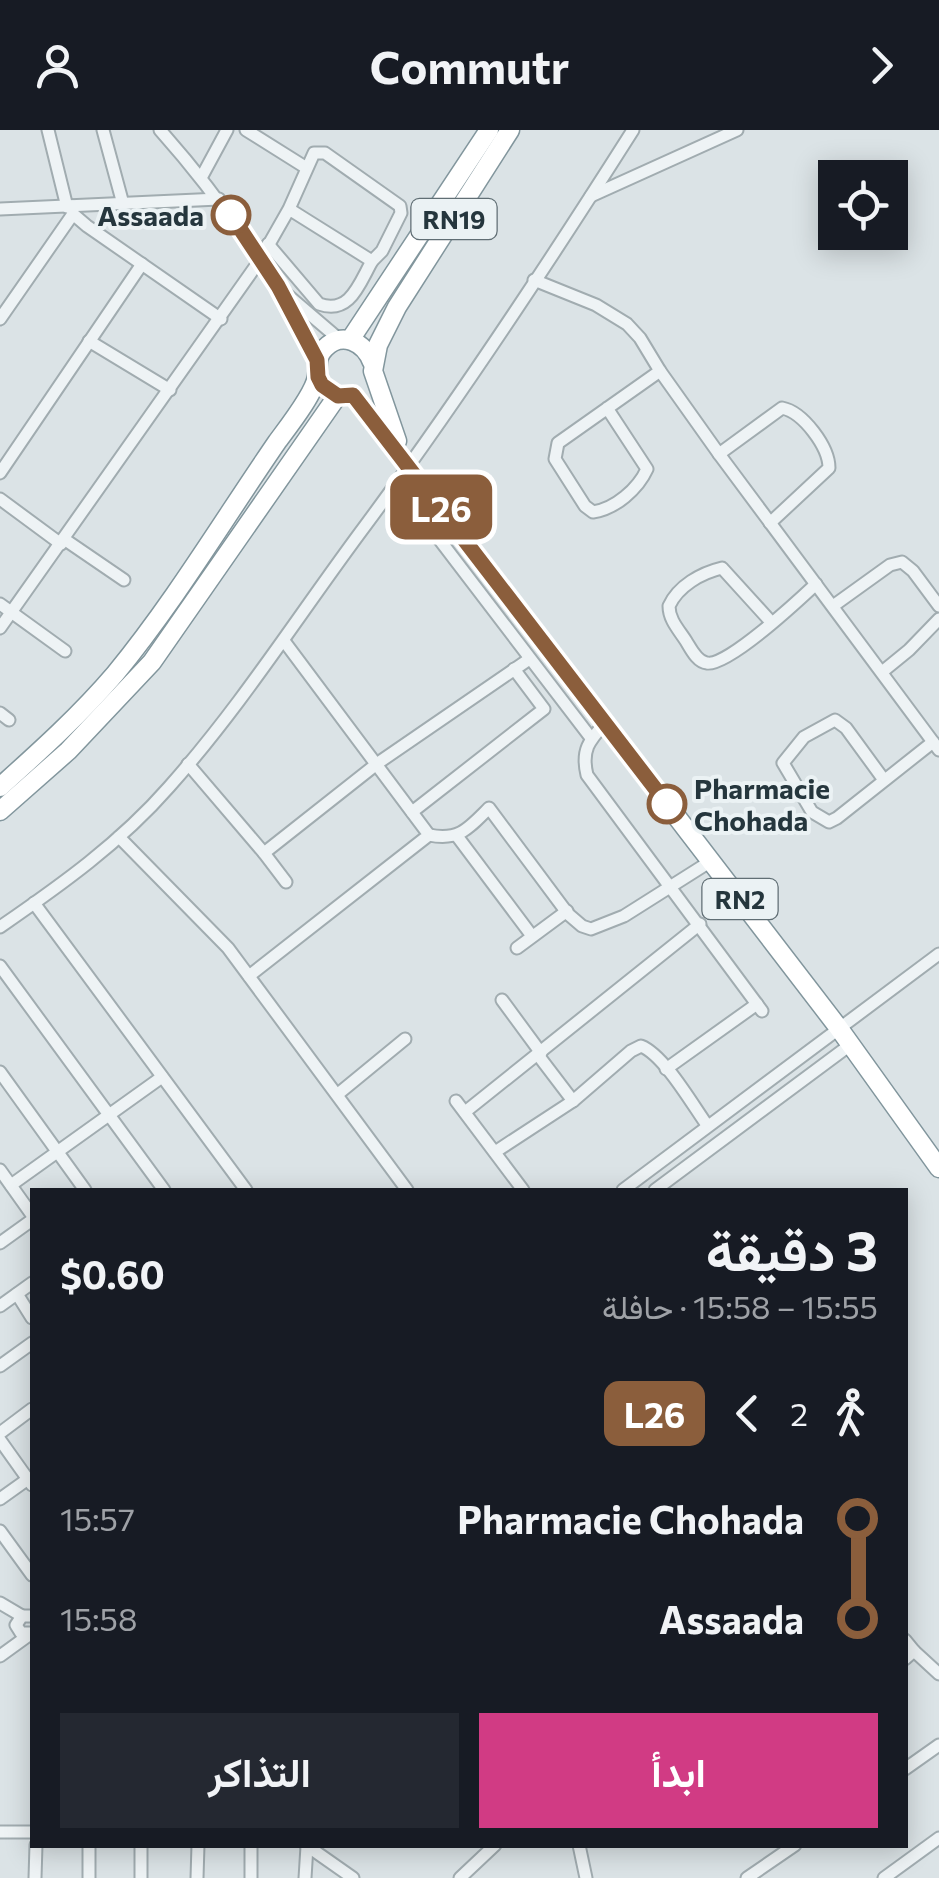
<!DOCTYPE html>
<html lang="ar">
<meta charset="utf-8">
<style>
:root{--surface:#171b24;--page:#242831;--text:#f1f3f6;--muted:#9ea1a6;--accent:#d13b84}
body{margin:0;font-family:Commissioner,Vazirmatn,sans-serif;background:var(--page);color:var(--text);direction:rtl;height:100vh;display:flex;flex-direction:column;font-size:38px;white-space:nowrap}
*{box-sizing:border-box;margin:0}
p{font-size:32px;color:var(--muted)}
.icon{flex:none;width:55px;height:55px;fill:none;stroke:currentColor;stroke-width:2;stroke-linecap:round;stroke-linejoin:round}
.map{position:relative;flex:1;overflow:hidden;direction:ltr}
.drawer{position:absolute;left:30px;top:1058px;width:878px;height:660px;display:flex;flex-direction:column;background:var(--surface);border-radius:0px;box-shadow:0 5px 25px #0003;direction:rtl}
.drawer>*{flex:none}
.badge{padding:0 20px;border-radius:15px;font-size:35px;line-height:65px}
.controls{position:absolute;left:818px;top:30px;display:grid;gap:20px}
.controls a{display:grid;place-items:center;width:90px;height:90px;border-radius:0px;background:var(--surface);box-shadow:0 5px 25px #0003;font-size:50px}
.map>.badge{position:absolute;translate:-50% -50%;box-shadow:0 0 0 5px #fff}
.legs{display:flex;align-items:center;gap:15px;height:110px;padding:0 30px;font-size:32px}
.legs p{margin-inline-start:auto}
.overview{display:flex;align-items:center;justify-content:space-between;height:170px;padding:0 30px}
h1{font-size:55px;font-weight:700;line-height:75px}
.button{display:flex;gap:20px;margin-top:auto;padding:20px 30px}
.button a{flex:1;height:115px;border-radius:0px;background:var(--accent);color:#fff;font-size:40px;font-weight:700;line-height:115px;text-align:center}
.button a+a{background:var(--page);color:var(--text)}
ul{padding:0 30px;list-style:none}
li{display:flex;align-items:center;gap:35px;height:100px;font-size:38px}
li i{display:grid;place-items:center;width:15px;height:100%;margin:0 12px;background:currentColor}
li i::after{content:'';width:25px;height:25px;margin:-12px;border:8px solid;border-radius:50%;background:var(--surface)}
li p{margin-inline-start:auto}
li:first-child i{background:linear-gradient(#0000 50%,currentColor 0)}
li:last-child i{background:linear-gradient(currentColor 50%,#0000 0)}
header{display:flex;justify-content:space-between;align-items:center;height:130px;padding:0 30px;background:var(--surface);font-size:45px;font-weight:700}
.map>svg:first-child{display:block}
.lines{fill:none;stroke-linecap:round;stroke-linejoin:round}
.minor-casing{stroke:#a1acb0;stroke-width:15}
.highway-casing{stroke:#82969d;stroke-width:21}
.minor{stroke:#eef3f5;stroke-width:11}
.highway{stroke:#fff;stroke-width:18}
.line-1-casing{stroke:#fff;stroke-width:22}
.line-1{stroke:#8b5e3c;stroke-width:15}
.stop-1-dot{fill:#fff;stroke:#8b5e3c;stroke-width:5}
.labels{text-anchor:middle;dominant-baseline:central;stroke-width:8;stroke-linejoin:round;paint-order:stroke}
.shield{fill:#ebf2f4;stroke:#606e74;stroke-width:2.5}
.shield-label{font-size:25px;font-weight:bold;fill:#25363d}
.stop-label{font-size:28px;font-weight:bold;fill:#25363d;stroke:#ebf2f4;text-anchor:end}
</style>
<header><svg class="icon" aria-label="forward" viewBox="0 0 24 24"><path d="M9 5l7 7-7 7"/></svg>Commutr<svg class="icon" aria-label="person" viewBox="0 0 24 24"><circle cx="12" cy="8" r="4"/><path d="M4 21q1-7 8-7t8 7"/></svg></header>
<div class="map">
<svg width="939" height="1748" viewBox="0 0 939 1748">
<rect width="100%" height="100%" fill="#dbe3e6"/>
<g class="lines">
<defs>
<g id="minor">
<path d="M 48,0 L 67,77"/>
<path d="M 103,0 L 123,74"/>
<path d="M 160,0 C 226,74 271,144 317,230"/>
<path d="M 246,0 L 305,37"/>
<path d="M 201,48 L 227,0"/>
<path d="M 591,66 L 737,0"/>
<path d="M 72,76 L 73,84 L 87,96 L 221,189"/>
<path d="M 0,79 L 219,69"/>
<path d="M 268,114 L 319,174 C 350,185 359,154 372,131"/>
<path d="M 534,150 L 596,175 L 627,194 L 640,208 L 660,241 L 719,324 L 939,620"/>
<path d="M 285,163 L 340,210"/>
<path d="M 0,189 L 73,84"/>
<path d="M 89,211 L 170,260"/>
<path d="M 607,278 L 647,339 C 638,359 615,379 593,382 L 585,376 L 555,329 L 558,313 L 660,241"/>
<path d="M 719,324 L 782,278 C 803,282 829,317 829,338 L 770,393"/>
<path d="M 0,343 L 142,134"/>
<path d="M 397,354 L 591,608"/>
<path d="M 0,369 L 61,414"/>
<path d="M 64,409 L 124,450"/>
<path d="M 0,474 L 65,521"/>
<path d="M 833,476 L 890,435 L 902,432 L 913,441 L 939,476"/>
<path d="M 772,493 L 722,438 C 701,443 678,456 669,476 C 669,490 679,500 686,511 C 691,519 697,532 707,533 C 727,537 800,469 816,454"/>
<path d="M 0,498 L 260,130 L 289,79 L 314,23 L 325,23 L 400,76 L 401,83 L 382,121 L 372,131 L 289,79"/>
<path d="M 882,542 L 909,520 L 939,489"/>
<path d="M 0,583 L 9,590"/>
<path d="M 605,593 C 589,611 581,620 587,645 L 762,881"/>
<path d="M 188,634 L 264,723 L 378,633 L 528,530"/>
<path d="M 884,650 L 846,598 L 835,590 L 804,607 L 783,633 L 812,682 L 829,692 L 837,688 L 933,612"/>
<path d="M 412,682 L 544,579 L 514,539"/>
<path d="M 429,705 C 459,711 468,699 489,678 L 568,784 L 582,796 L 591,799 L 624,786 L 711,731"/>
<path d="M 457,706 L 532,806"/>
<path d="M 119,707 L 228,818 L 407,1060"/>
<path d="M 264,723 L 286,752"/>
<path d="M 34,773 L 246,1060"/>
<path d="M 0,797 C 61,755 120,713 169,657 C 242,575 300,483 365,396 C 460,268 548,134 633,0"/>
<path d="M 517,818 L 567,781"/>
<path d="M 0,836 L 164,1060"/>
<path d="M 249,846 L 429,705 L 284,511"/>
<path d="M 502,870 L 541,923"/>
<path d="M 538,925 L 573,971"/>
<path d="M 666,939 L 757,874"/>
<path d="M 0,942 L 85,1060"/>
<path d="M 338,964 L 405,909"/>
<path d="M 456,971 L 523,1060"/>
<path d="M 465,982 L 700,794"/>
<path d="M 495,1022 L 573,971 L 631,921 L 641,916 C 664,925 692,974 707,995"/>
<path d="M 0,1040 L 32,1085"/>
<path d="M 11,1055 L 162,947"/>
<path d="M 623,1060 L 939,824"/>
<path d="M 655,1060 L 850,915"/>
<path d="M 0,1113 L 32,1090"/>
<path d="M 17,1164 L 32,1188"/>
<path d="M 0,1176 L 32,1153"/>
<path d="M 0,1236 L 32,1213"/>
<path d="M 0,1303 L 32,1279"/>
<path d="M 0,1310 L 32,1355"/>
<path d="M 0,1369 L 28,1349"/>
<path d="M 0,1401 L 32,1445"/>
<path d="M 0,1473 L 22,1486"/>
<path d="M 32,1486 L 22,1486 L 16,1495 L 21,1503 L 32,1503"/>
<path d="M 905,1510 L 914,1521 L 905,1529"/>
<path d="M 914,1521 L 939,1544"/>
<path d="M 0,1526 L 29,1505"/>
<path d="M 905,1639 L 939,1615"/>
<path d="M 0,1702 L 32,1702"/>
<path d="M 89,1715 L 89,1748"/>
<path d="M 141,1715 L 141,1748"/>
<path d="M 306,1715 L 353,1748"/>
<path d="M 579,1715 L 586,1748"/>
<path d="M 35,1748 L 36,1715"/>
<path d="M 197,1748 L 198,1715"/>
<path d="M 251,1748 L 251,1715"/>
<path d="M 305,1748 L 307,1716"/>
<path d="M 460,1748 L 495,1715"/>
<path d="M 747,1748 L 795,1715"/>
<path d="M 884,1748 L 939,1708"/>
</g>
<g id="highway">
<path d="M 350,210 L 489,0"/>
<path d="M 353,265 L 838,897 L 939,1038"/>
<path d="M 397,311 L 373,241 L 378,215 L 397,177 L 510,0"/>
<path d="M 0,657 C 40,621 80,585 115,544 C 175,471 224,389 277,312 C 288,297 315,263 317,246 C 319,235 315,228 325,218 C 342,200 365,213 372,232"/>
<path d="M 0,681 L 68,621 L 152,532 L 338,265"/>
</g>
</defs>
<use href="#minor" class="minor-casing"/>
<use href="#highway" class="highway-casing"/>
<use href="#minor" class="minor"/>
<use href="#highway" class="highway"/>
</g>
<g class="lines">
<defs>
<path id="line-1" d="M 231,85 L 278,156 L 317,230 L 318,247 L 322,255 L 338,266 L 353,265 L 667,674"/>
</defs>
<use href="#line-1" class="line-1-casing"/>
<use href="#line-1" class="line-1"/>
</g>
<g class="stop-1-dot">
<circle cx="231" cy="85" r="18"/>
<circle cx="667" cy="674" r="18"/>
</g>
<g class="labels">
<g class="shield">
<rect x="411.5" y="69" width="85" height="40" rx="8"/>
<rect x="702.5" y="749" width="75" height="40" rx="8"/>
</g>
<g class="shield-label">
<text x="454" y="89">RN19</text>
<text x="740" y="769">RN2</text>
</g>
<g class="stop-label">
<text x="204" y="85">Assaada</text>
<text x="694" y="658" text-anchor="start">Pharmacie<tspan x="694" dy="32">Chohada</tspan></text>
</g>
</g>
</svg>
<div class="controls">
<a><svg class="icon" aria-label="locate" viewBox="0 0 24 24"><circle cx="12" cy="12" r="6"/><path d="M12 2v4M12 18v4M2 12h4M18 12h4"/></svg></a>
</div>
<b class="badge" style="left:441px;top:377px;background:#8b5e3c;color:#fff">L26</b>
<section class="drawer">
<div class="overview"><div><h1>3 دقيقة</h1><p>15:55 – 15:58 · حافلة</p></div><b>$0.60</b></div>
<div class="legs"><svg class="icon" aria-label="walk" viewBox="0 0 24 24"><circle cx="13" cy="4" r="2"/><path d="M13 8l-2 6 4 7M11 14l-3 7M7 12l3-4h3l4 4"/></svg>2<svg class="icon" aria-label="back" viewBox="0 0 24 24"><path d="M15 5l-7 7 7 7"/></svg><b class="badge" style="background:#8b5e3c;color:#fff">L26</b></div>
<ul>
<li><i style="color:#8b5e3c"></i><b>Pharmacie Chohada</b><p>15:57</p></li>
<li><i style="color:#8b5e3c"></i><b>Assaada</b><p>15:58</p></li>
</ul>
<div class="button"><a>ابدأ</a><a>التذاكر</a></div>
</section>
</div>
